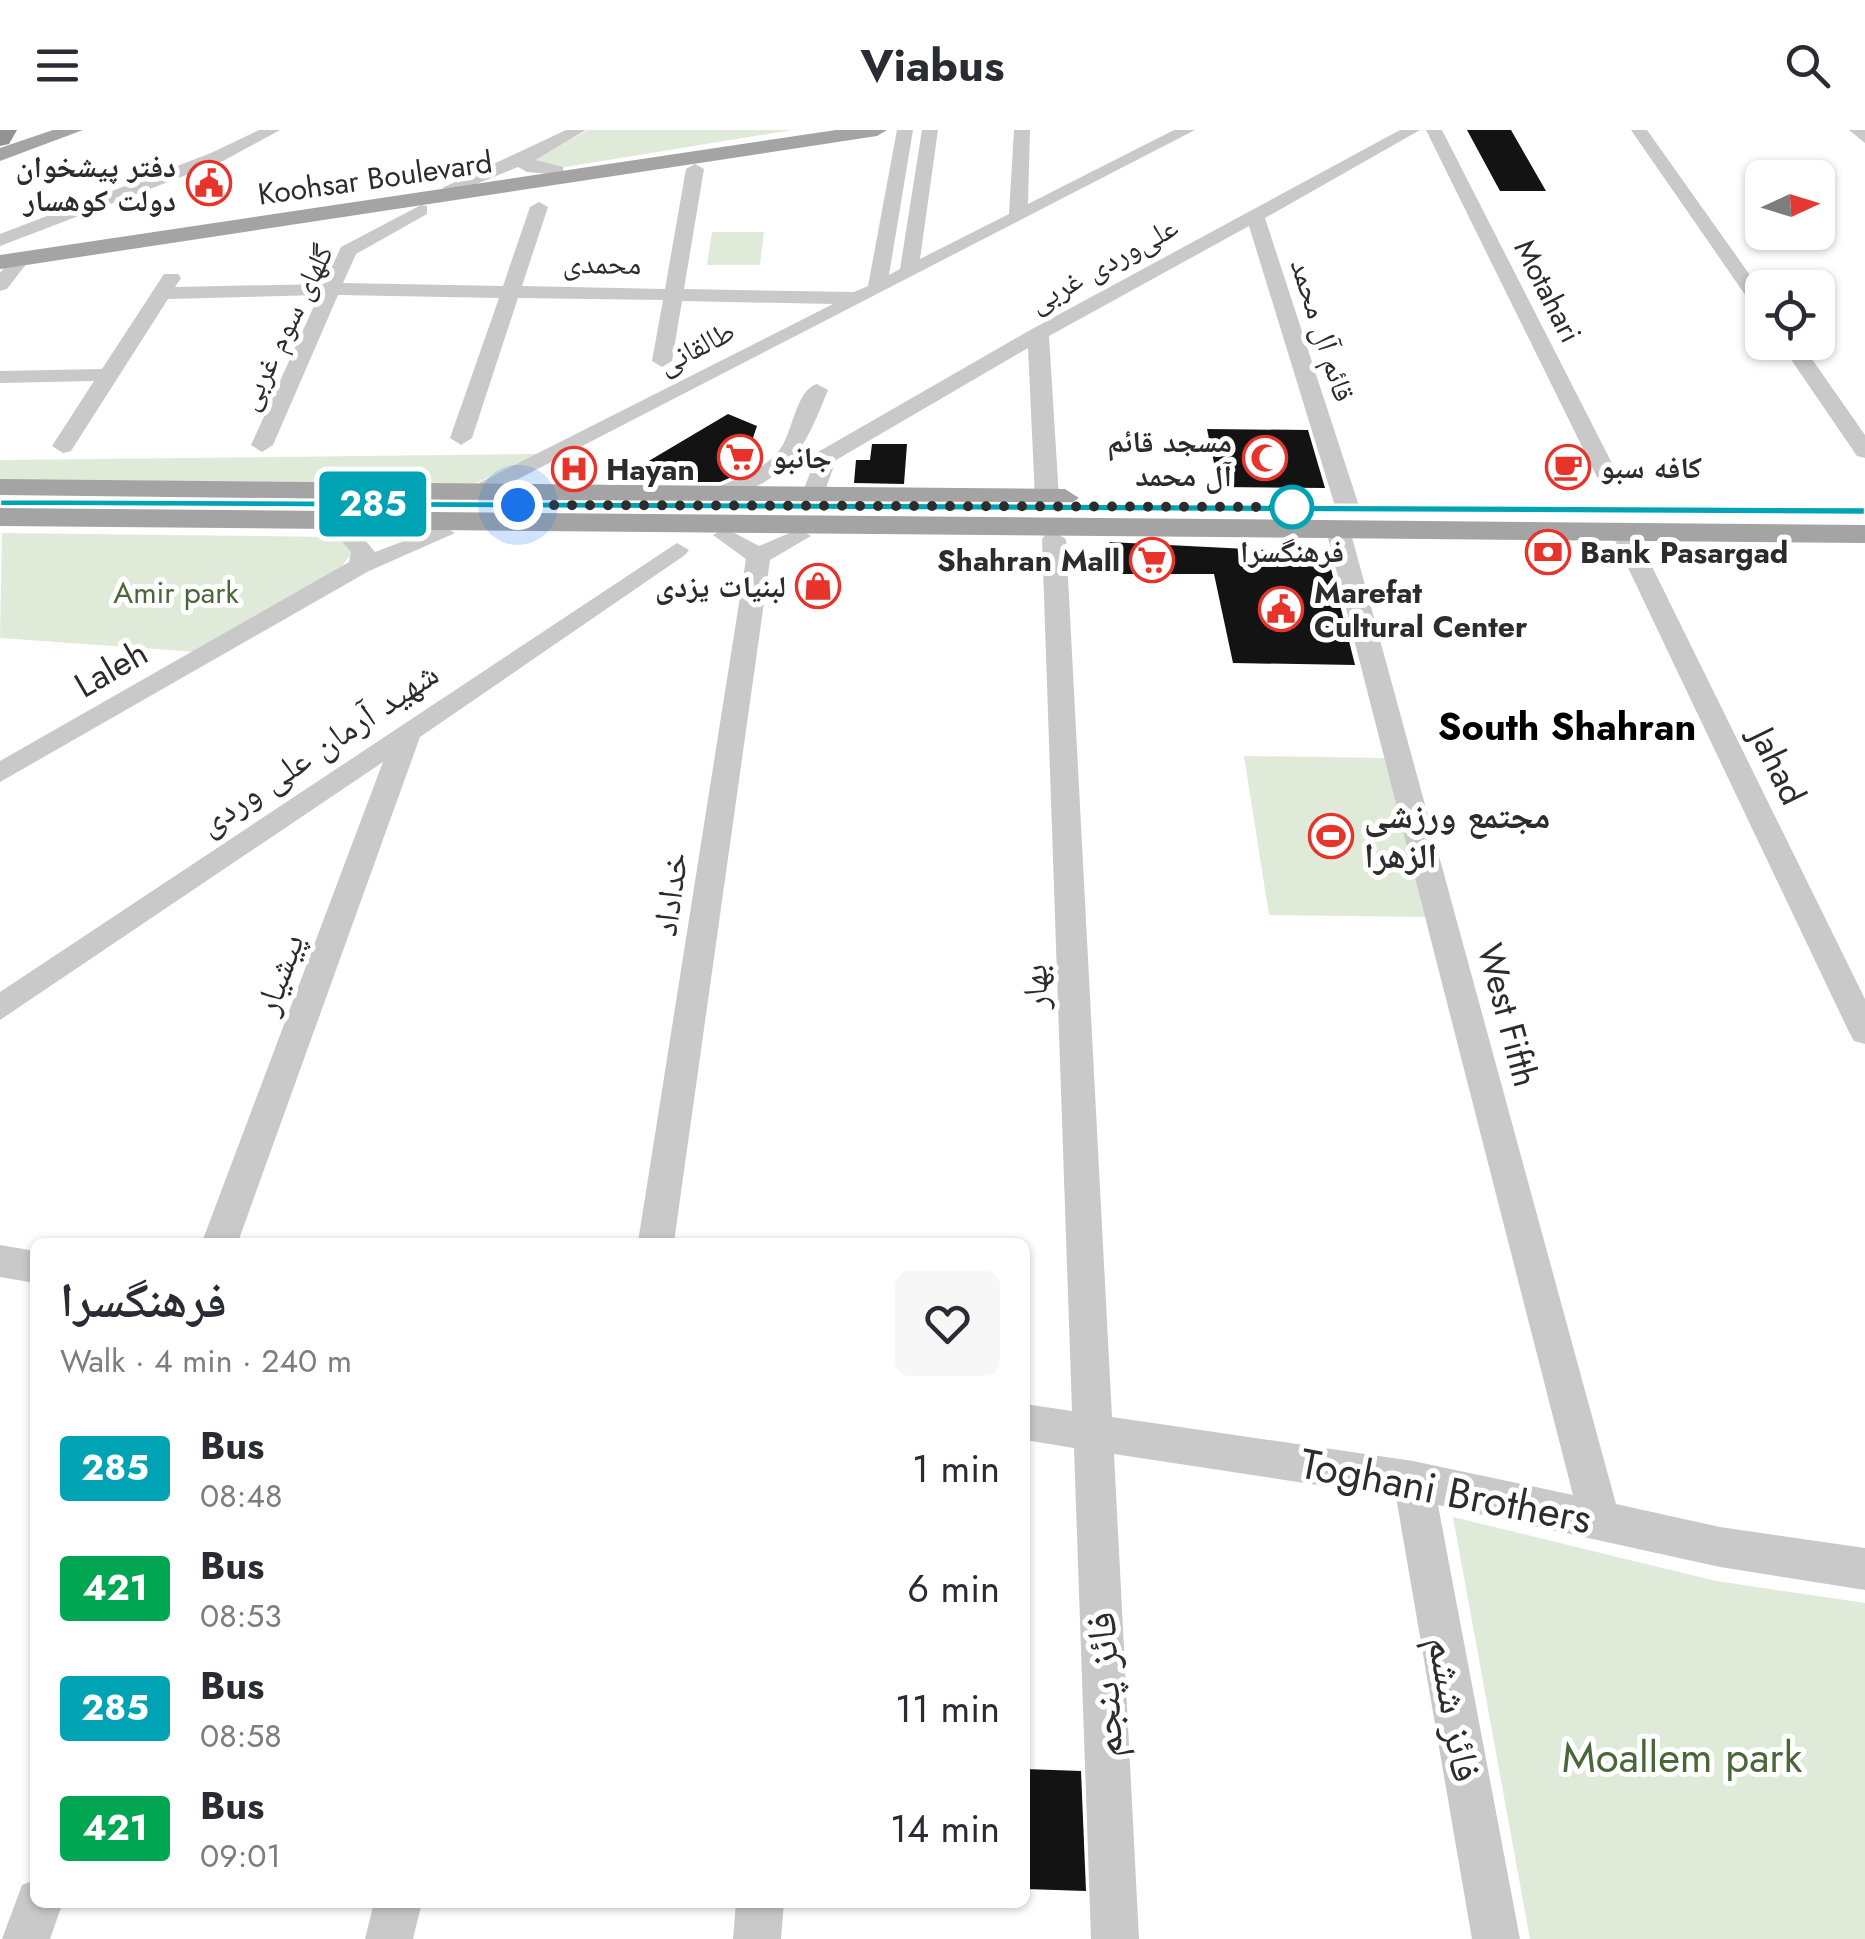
<!DOCTYPE html>
<meta charset="utf-8">
<style>
:root{--surface:#fff;--page:#f7f7f7;--text:#2b2b33;--muted:#7c7c81}
body{margin:0;font-family:Jost,"Noto Naskh Arabic",sans-serif;background:var(--page);color:var(--text);height:100vh;display:flex;flex-direction:column;font-size:38px;white-space:nowrap}
*{box-sizing:border-box;margin:0}
p{font-size:32px;color:var(--muted)}
.icon{flex:none;width:55px;height:55px;fill:none;stroke:currentColor;stroke-width:2;stroke-linecap:round;stroke-linejoin:round}
.map{position:relative;flex:1;overflow:hidden}
.drawer{position:absolute;left:30px;top:1108px;width:1000px;height:670px;display:flex;flex-direction:column;background:var(--surface);border-radius:15px;box-shadow:0 2px 8px #0004}
.drawer>*{flex:none}
.badge{padding:0 20px;border-radius:8px;font-size:35px;line-height:65px}
.needle{width:65px;rotate:86deg}
.tools{position:absolute;left:1745px;top:30px;display:grid;gap:20px}
.tools a{display:grid;place-items:center;width:90px;height:90px;border-radius:15px;background:var(--surface);box-shadow:0 2px 8px #0004;font-size:50px}
.you{position:absolute;width:50px;height:50px;margin:-25px;border:8px solid #fff;border-radius:50%;background:#1a73e8;box-shadow:0 0 0 15px #1a73e833}
.map>.badge{position:absolute;translate:-50% -50%;box-shadow:0 0 0 5px #fff}
.round{display:grid;place-items:center;flex:none;width:105px;height:105px;border-radius:15px;background:var(--page)}
.overview{display:flex;align-items:center;justify-content:space-between;height:170px;padding:0 30px}
h1{font-size:48px;font-weight:700;line-height:75px}
ul{padding:0;list-style:none}
li{display:flex;align-items:center;gap:30px;height:120px;padding:0 30px}
li div{flex:1}
li b{display:block;font-size:38px}
li em{font-style:normal}
li .badge{min-width:110px;font-weight:700;text-align:center}
header{display:flex;justify-content:space-between;align-items:center;height:130px;padding:0 30px;background:var(--surface);font-size:45px;font-weight:700}
.map>svg:first-child{display:block}
.green{fill:#e0ead8}
.building{fill:#131313}
.lines{fill:none;stroke-linecap:round;stroke-linejoin:round}
.minor{fill:#c9c9c9;fill-rule:evenodd}
.major{fill:#a4a4a4;fill-rule:evenodd}
.highway{fill:#939393;fill-rule:evenodd}
.line{fill:#00a3b4;stroke:#fff;stroke-width:2.5}
.walk{stroke:#2c2c2c;stroke-width:10;stroke-dasharray:0 18}
.stop-dot{fill:#fff;stroke:#00a3b4;stroke-width:5}
.labels{text-anchor:middle;dominant-baseline:central;stroke-width:10;stroke-linejoin:round;paint-order:stroke}
.far-poi-label{font-size:30px;font-weight:bold;fill:#2c2c2c;stroke:#fff;text-anchor:start}
.far-street-label{font-size:30px;fill:#2c2c2c;stroke:#fff}
.far-stop-label{font-size:30px;font-weight:bold;fill:#2c2c2c;stroke:#fff}
.far-park-label{font-size:30px;fill:#496739;stroke:#fff}
.street-label{font-size:35px;fill:#2c2c2c;stroke:#fff}
.poi-label{font-size:35px;font-weight:bold;fill:#2c2c2c;stroke:#fff;text-anchor:start}
.neighbourhood-label{font-size:38px;font-weight:bold;fill:#000;stroke:#fff}
.near-street-label{font-size:42px;fill:#2c2c2c;stroke:#fff}
.near-park-label{font-size:42px;fill:#496739;stroke:#fff}
</style>
<header><svg class="icon" aria-label="menu" viewBox="0 0 24 24"><path d="M4 6h16M4 12h16M4 18h16"/></svg>Viabus<svg class="icon" aria-label="search" viewBox="0 0 24 24"><circle cx="10" cy="10" r="6"/><path d="M15 15l6 6"/></svg></header>
<div class="map">
<svg width="1865" height="1809" viewBox="0 0 1865 1809">
<rect width="100%" height="100%" fill="#fff"/>
<g class="green">
<path d="M 588,0 L 792,0 L 553,39 L 533,30 Z"/>
<path d="M 712,102 L 764,102 L 760,135 L 707,135 Z"/>
<path d="M 540,324 L 472,355 L 0,353 L 0,330 Z"/>
<path d="M 2,403 L 335,407 L 345,410 L 352,423 L 337,442 L 197,522 L 0,508 Z"/>
<path d="M 1244,626 L 1386,628 L 1425,787 L 1269,785 Z"/>
<path d="M 1453,1387 L 1716,1451 L 1865,1473 L 1865,1809 L 1530,1809 Z"/>
</g>
<g class="building">
<path d="M 1467,0 L 1511,0 L 1546,61 L 1500,61 Z"/>
<path d="M 728,284 L 757,296 L 741,343 L 720,352 L 685,352 L 647,332 Z"/>
<path d="M 1207,299 L 1308,300 L 1325,358 L 1219,357 Z"/>
<path d="M 872,314 L 907,314 L 904,354 L 854,353 L 856,330 L 870,330 Z"/>
<path d="M 1109,412 L 1327,423 L 1355,535 L 1233,533 L 1214,444 L 1114,444 Z"/>
<path d="M 1025,1639 L 1081,1641 L 1086,1761 L 1025,1759 Z"/>
</g>
<g class="lines">
<g class="minor">
<path d="M 259,0 L 280,0 L 223,31 L 0,116 L 0,104 L 211,23 Z"/>
<path d="M 566,0 L 586,0 L 535,30 L 563,37 L 563,45 L 527,42 L 518,37 L 457,62 L 442,58 Z"/>
<path d="M 897,0 L 913,0 L 889,145 L 900,139 L 922,0 L 938,0 L 920,129 L 1009,84 L 1014,0 L 1030,0 L 1028,74 L 1174,0 L 1195,0 L 485,366 L 477,364 L 477,354 L 833,174 L 682,171 L 672,231 L 662,237 L 652,231 L 663,170 L 518,168 L 472,308 L 461,315 L 450,308 L 499,168 L 338,165 L 273,315 L 262,322 L 251,315 L 319,165 L 168,169 L 71,321 L 63,323 L 52,316 L 94,251 L 0,253 L 0,241 L 102,239 L 164,144 L 178,144 L 181,148 L 175,157 L 324,154 L 341,117 L 421,75 L 427,76 L 427,84 L 356,124 L 343,153 L 503,156 L 530,77 L 539,72 L 548,77 L 522,156 L 665,159 L 686,39 L 695,34 L 704,39 L 684,159 L 854,162 L 868,156 Z"/>
<path d="M 1400,0 L 1420,0 L 1265,88 L 1359,376 L 1355,381 L 1347,383 L 1335,376 L 1249,96 L 1049,206 L 1059,368 L 1055,373 L 1047,375 L 1035,368 L 1028,218 L 836,330 L 822,369 L 806,369 L 802,364 L 818,322 L 1032,199 Z"/>
<path d="M 1426,0 L 1442,0 L 1620,349 L 1617,354 L 1601,354 L 1598,349 Z"/>
<path d="M 1631,0 L 1647,0 L 1762,162 L 1762,181 L 1755,179 Z"/>
<path d="M 1849,0 L 1865,0 L 1865,13 Z"/>
<path d="M 14,125 L 30,129 L 7,159 L 0,161 L 0,143 Z"/>
<path d="M 1779,212 L 1800,212 L 1865,305 L 1865,328 L 1857,326 Z"/>
<path d="M 817,254 L 828,260 C 810,304 798,337 753,358 C 740,364 729,371 715,368 L 715,358 C 736,349 763,340 778,322 C 793,305 795,260 817,254 Z"/>
<path d="M 1338,393 L 1350,400 L 1616,1374 L 1720,1397 L 1865,1418 L 1865,1460 L 1720,1437 L 1438,1375 L 1520,1809 L 1472,1809 L 1396,1367 L 1114,1324 L 1139,1809 L 1091,1809 L 1074,1318 L 1025,1310 L 1025,1274 L 1072,1281 L 1042,409 L 1046,404 L 1054,402 L 1066,409 L 1112,1287 L 1413,1331 L 1573,1365 L 1326,400 Z"/>
<path d="M 345,394 L 353,396 L 375,422 L 443,396 L 455,403 L 369,441 L 0,652 L 0,631 L 349,432 L 351,422 L 333,401 Z"/>
<path d="M 1623,395 L 1635,402 L 1865,869 L 1865,914 L 1854,911 L 1849,902 L 1611,402 Z"/>
<path d="M 725,398 L 759,416 L 799,399 L 811,406 L 770,430 L 674,1112 L 638,1112 L 746,429 L 713,405 Z"/>
<path d="M 677,413 L 689,420 L 685,425 L 420,607 L 238,1112 L 202,1112 L 383,632 L 0,890 L 0,862 Z"/>
<path d="M 0,1115 L 35,1121 L 35,1153 L 0,1147 Z"/>
<path d="M 35,1750 L 35,1772 L 63,1772 L 50,1809 L 2,1809 L 22,1755 Z"/>
<path d="M 374,1772 L 422,1772 L 413,1809 L 365,1809 Z"/>
<path d="M 736,1772 L 784,1772 L 781,1809 L 733,1809 Z"/>
</g>
<g class="major">
<path d="M 53,0 L 83,0 L 0,31 L 0,18 Z"/>
<path d="M 836,0 L 887,0 L 877,6 L 0,139 L 0,125 Z"/>
<path d="M 0,349 L 1065,359 L 1079,368 L 1065,377 L 0,365 Z"/>
<path d="M 0,378 L 1865,395 L 1865,413 L 0,396 Z"/>
</g>
<path class="highway" d="M 0,0 L 17,0 L 9,14 L 0,16 Z"/>
</g>
<path class="line" d="M 0,369 L 1865,377 L 1865,385 L 0,376 Z"/>
<g class="lines">
<path class="walk" d="M 518,375 L 1292,377"/>
</g>
<defs>
<symbol id="civic-ring" viewBox="-11 -11 22 22"><circle r="9.5" fill="#fff" stroke="#e7332a" stroke-width="1.5"/><path d="M-.6-6.5H3V-4.5H.6V-3L4-1V1h2V6H-6V1h2V-1L-.6-3ZM-1.2 2.5V6h2.4V2.5Z" fill="#e7332a"/></symbol>
<symbol id="supermarket-ring" viewBox="-11 -11 22 22"><circle r="9.5" fill="#fff" stroke="#e7332a" stroke-width="1.5"/><path d="M-6-5.5h2.5l.6 2H6L4.5 2H-2.5L-4.4-4H-6ZM-1.5 3.2a1.3 1.3 0 1 0 .1 0ZM3 3.2a1.3 1.3 0 1 0 .1 0Z" fill="#e7332a"/></symbol>
<symbol id="mosque-ring" viewBox="-11 -11 22 22"><circle r="9.5" fill="#fff" stroke="#e7332a" stroke-width="1.5"/><path d="M3.5-4.9A6 6 0 1 0 3.5 4.9A5 5 0 1 1 3.5-4.9Z" fill="#e7332a"/></symbol>
<symbol id="cafe-ring" viewBox="-11 -11 22 22"><circle r="9.5" fill="#fff" stroke="#e7332a" stroke-width="1.5"/><path d="M-5.5-4.5H6V0H3Q3 3.5 0 3.5H-2.5Q-5.5 3.5-5.5 0ZM3-3.2v2h1.7v-2ZM-6 4.5H4V6H-6Z" fill="#e7332a"/></symbol>
<symbol id="hospital-ring" viewBox="-11 -11 22 22"><circle r="9.5" fill="#fff" stroke="#e7332a" stroke-width="1.5"/><path d="M-5-5h3v3.5h4V-5h3V5h-3V1.5h-4V5h-3Z" fill="#e7332a"/></symbol>
<symbol id="bank-ring" viewBox="-11 -11 22 22"><circle r="9.5" fill="#fff" stroke="#e7332a" stroke-width="1.5"/><path d="M-6-4H6V4H-6ZM0-2.3a2.3 2.3 0 1 0 0 4.6a2.3 2.3 0 1 0 0-4.6Z" fill="#e7332a"/></symbol>
<symbol id="shop-ring" viewBox="-11 -11 22 22"><circle r="9.5" fill="#fff" stroke="#e7332a" stroke-width="1.5"/><path d="M-5-2.5h2.3a2.7 3.5 0 0 1 5.4 0H5L5.5 6h-11ZM-1.5-2.5h3a1.5 2.3 0 0 0-3 0Z" fill="#e7332a"/></symbol>
<symbol id="stadium-ring" viewBox="-11 -11 22 22"><circle r="9.5" fill="#fff" stroke="#e7332a" stroke-width="1.5"/><path d="M0-5a6.5 5 0 1 0 0 10a6.5 5 0 1 0 0-10ZM-3.5-1.8h7v3.6h-7Z" fill="#e7332a"/></symbol>
</defs>
<g fill-rule="evenodd">
<use href="#civic-ring" x="184" y="28" width="50" height="50"/>
<use href="#supermarket-ring" x="715" y="302" width="50" height="50"/>
<use href="#mosque-ring" x="1240" y="303" width="50" height="50"/>
<use href="#cafe-ring" x="1543" y="312" width="50" height="50"/>
<use href="#hospital-ring" x="549" y="314" width="50" height="50"/>
<use href="#bank-ring" x="1523" y="397" width="50" height="50"/>
<use href="#supermarket-ring" x="1127" y="405" width="50" height="50"/>
<use href="#shop-ring" x="793" y="431" width="50" height="50"/>
<use href="#civic-ring" x="1256" y="454" width="50" height="50"/>
<use href="#stadium-ring" x="1306" y="681" width="50" height="50"/>
</g>
<circle class="stop-dot" cx="1292" cy="377" r="20"/>
<g class="labels">
<g class="far-poi-label">
<text x="176" y="36" text-anchor="end">دفتر پیشخوان<tspan x="176" dy="34">دولت کوهسار</tspan></text>
<text x="1232" y="311" text-anchor="end">مسجد قائم<tspan x="1232" dy="34">آل محمد</tspan></text>
<text x="772" y="327">جانبو</text>
<text x="1600" y="337">کافه سبو</text>
<text x="606" y="339">Hayan</text>
<text x="1580" y="422">Bank Pasargad</text>
<text x="1120" y="430" text-anchor="end">Shahran Mall</text>
<text x="786" y="456" text-anchor="end">لبنیات یزدی</text>
<text x="1314" y="462">Marefat<tspan x="1314" dy="34">Cultural Center</tspan></text>
</g>
<g class="far-street-label">
<text transform="translate(375 48) rotate(-8)">Koohsar Boulevard</text>
<text transform="translate(602 133) rotate(1)">محمدی</text>
<text transform="translate(1103 134) rotate(-29)">علی‌وردی غربی</text>
<text transform="translate(1548 161) rotate(63)">Motahari</text>
<text transform="translate(285 197) rotate(-64)">گلهای سوم غربی</text>
<text transform="translate(1323 200) rotate(72)">قائم آل محمد</text>
<text transform="translate(696 217) rotate(-27)">طالقانی</text>
</g>
<g class="far-stop-label">
<text x="1292" y="421">فرهنگسرا</text>
</g>
<g class="far-park-label">
<text x="176" y="462">Amir park</text>
</g>
<g class="street-label">
<text transform="translate(111 539) rotate(-30)">Laleh</text>
<text transform="translate(318 618) rotate(-34)">شهید آرمان علی وردی</text>
<text transform="translate(1778 636) rotate(64)">Jahad</text>
<text transform="translate(670 764) rotate(-82)">خداداد</text>
<text transform="translate(279 844) rotate(-70)">پیشیار</text>
<text transform="translate(1035 857) rotate(-92)">بهار</text>
<text transform="translate(1508 885) rotate(75)">West Fifth</text>
</g>
<g class="poi-label">
<text x="1364" y="686">مجتمع ورزشی<tspan x="1364" dy="40">الزهرا</tspan></text>
</g>
<g class="neighbourhood-label">
<text x="1567" y="596">South Shahran</text>
</g>
<g class="near-street-label">
<text transform="translate(1446 1361) rotate(11)">Toghani Brothers</text>
<text transform="translate(1104 1555) rotate(-93)">فائز پنجم</text>
<text transform="translate(1455 1579) rotate(80)">فائز ششم</text>
</g>
<g class="near-park-label">
<text x="1682" y="1627">Moallem park</text>
</g>
</g>
</svg>
<div class="tools">
<a><svg class="needle" viewBox="-14 -14 28 28"><path d="M0-13l5 13h-10z" fill="#e53935"/><path d="M0 13l5-13h-10z" fill="#7c7c81"/></svg></a>
<a><svg class="icon" aria-label="locate" viewBox="0 0 24 24"><circle cx="12" cy="12" r="6"/><path d="M12 2v4M12 18v4M2 12h4M18 12h4"/></svg></a>
</div>
<div class="you" style="left:518px;top:375px"></div>
<b class="badge" style="left:373px;top:374px;background:#00a3b4;color:#fff">285</b>
<section class="drawer">
<div class="overview"><div><h1>فرهنگسرا</h1><p>Walk · 4 min · 240 m</p></div><a class="round"><svg class="icon" aria-label="heart" viewBox="0 0 24 24"><path d="M12 20l-8-8c-3-5 5-10 8-4 3-6 11-1 8 4z"/></svg></a></div>
<ul>
<li><span class="badge" style="background:#00a3b4;color:#fff">285</span><div><b>Bus</b><p>08:48</p></div><em>1 min</em></li>
<li><span class="badge" style="background:#00a651;color:#fff">421</span><div><b>Bus</b><p>08:53</p></div><em>6 min</em></li>
<li><span class="badge" style="background:#00a3b4;color:#fff">285</span><div><b>Bus</b><p>08:58</p></div><em>11 min</em></li>
<li><span class="badge" style="background:#00a651;color:#fff">421</span><div><b>Bus</b><p>09:01</p></div><em>14 min</em></li>
</ul>
</section>
</div>
